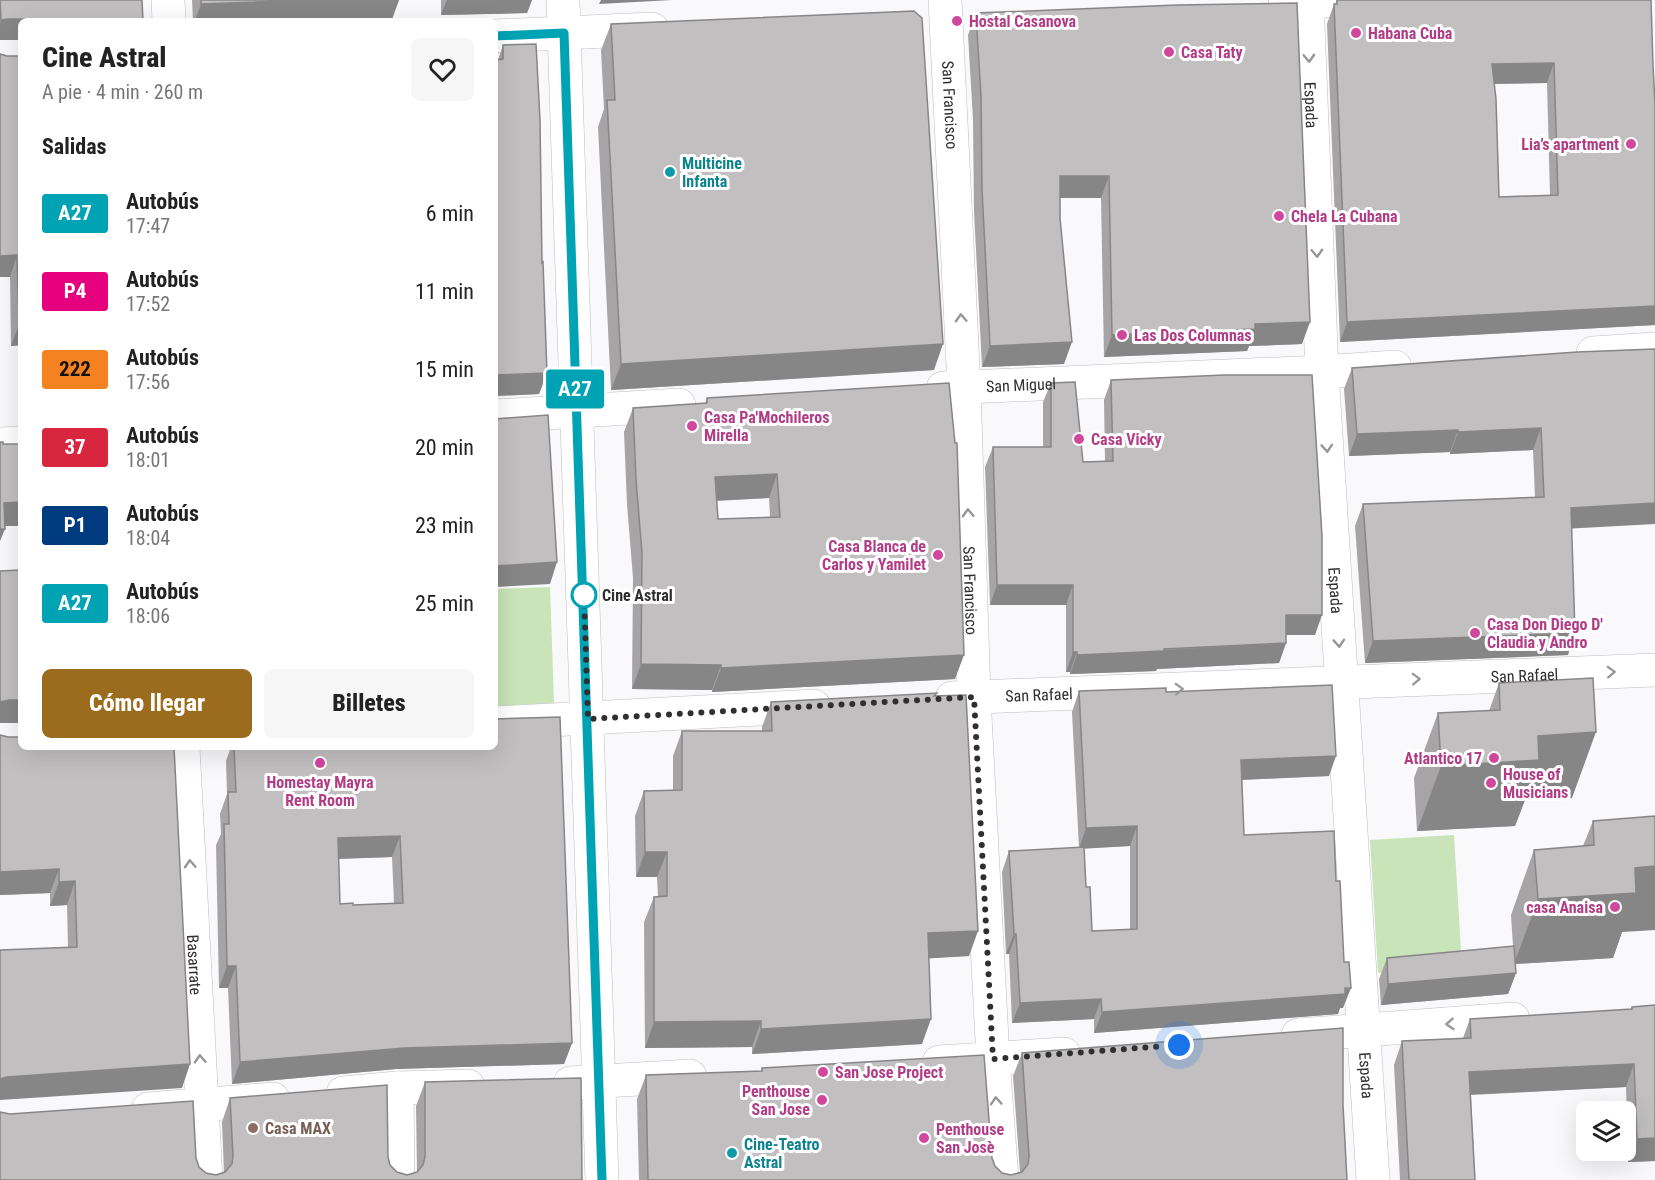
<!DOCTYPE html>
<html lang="es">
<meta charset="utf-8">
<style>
:root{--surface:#fff;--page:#f6f6f6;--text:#222;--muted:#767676;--accent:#9b6c1e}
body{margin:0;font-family:"Roboto Condensed",sans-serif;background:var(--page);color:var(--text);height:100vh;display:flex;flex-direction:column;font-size:22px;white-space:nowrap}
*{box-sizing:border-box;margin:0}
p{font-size:20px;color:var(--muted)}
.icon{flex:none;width:33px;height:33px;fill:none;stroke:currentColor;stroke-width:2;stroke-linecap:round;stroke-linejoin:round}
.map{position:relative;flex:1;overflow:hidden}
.side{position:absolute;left:18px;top:18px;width:480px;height:732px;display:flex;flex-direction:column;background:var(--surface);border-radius:9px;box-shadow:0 6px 24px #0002}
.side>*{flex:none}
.badge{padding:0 12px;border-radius:4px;font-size:21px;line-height:39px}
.fabs{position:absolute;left:1576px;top:1101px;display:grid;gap:12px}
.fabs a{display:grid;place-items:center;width:60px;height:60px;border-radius:9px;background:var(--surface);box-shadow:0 6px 24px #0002;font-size:30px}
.you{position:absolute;width:30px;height:30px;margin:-15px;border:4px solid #fff;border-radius:50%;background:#1a73e8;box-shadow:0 0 0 9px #1a73e833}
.map>.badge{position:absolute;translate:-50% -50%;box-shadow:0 0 0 3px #fff}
h2{padding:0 24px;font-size:22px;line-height:54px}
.round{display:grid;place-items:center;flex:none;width:63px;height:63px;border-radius:9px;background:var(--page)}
.summary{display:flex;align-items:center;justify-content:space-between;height:102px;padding:0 24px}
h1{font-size:28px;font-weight:800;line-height:45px}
.primary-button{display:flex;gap:12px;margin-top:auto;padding:12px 24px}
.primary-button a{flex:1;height:69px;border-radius:9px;background:var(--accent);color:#fff;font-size:24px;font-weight:800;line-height:69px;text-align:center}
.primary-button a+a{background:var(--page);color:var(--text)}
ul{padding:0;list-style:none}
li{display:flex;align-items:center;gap:18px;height:78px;padding:0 24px}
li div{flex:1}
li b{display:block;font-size:22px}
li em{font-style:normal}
li .badge{min-width:66px;font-weight:700;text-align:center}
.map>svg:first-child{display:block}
.green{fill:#c8e4b8}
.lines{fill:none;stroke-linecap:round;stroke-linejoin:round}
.minor-casing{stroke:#bcbdbe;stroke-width:34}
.major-casing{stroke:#bcbdbe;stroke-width:34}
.minor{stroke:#fff;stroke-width:33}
.major{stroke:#fff;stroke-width:33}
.wall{fill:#a6a4a5;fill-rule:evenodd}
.shaded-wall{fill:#878686}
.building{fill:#c1bfc0;stroke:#878686;stroke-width:1.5;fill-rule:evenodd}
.oneway{stroke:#979798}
.line-casing{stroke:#fff;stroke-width:14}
.line{stroke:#00a3b4;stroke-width:9}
.walk{stroke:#2f2f30;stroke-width:6;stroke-dasharray:0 10.8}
.hotel-dot{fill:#d1479c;stroke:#fff;stroke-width:2}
.culture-dot{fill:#0f9aa8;stroke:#fff;stroke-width:2}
.stop-dot{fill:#fff;stroke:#00a3b4;stroke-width:3}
.education-dot{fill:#8d6e63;stroke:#fff;stroke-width:2}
.labels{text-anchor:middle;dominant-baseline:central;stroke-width:6;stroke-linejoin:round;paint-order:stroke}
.hotel-label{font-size:16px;font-weight:bold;fill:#b23c85;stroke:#fff;text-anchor:start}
.street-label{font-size:16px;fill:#2f2f30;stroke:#fff}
.culture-label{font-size:16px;font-weight:bold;fill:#0d838f;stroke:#fff;text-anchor:start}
.stop-label{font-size:16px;font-weight:bold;fill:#2f2f30;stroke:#fff;text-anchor:start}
.education-label{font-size:16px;font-weight:bold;fill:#785e54;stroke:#fff;text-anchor:start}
</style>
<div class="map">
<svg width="1655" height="1180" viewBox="0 0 1655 1180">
<rect width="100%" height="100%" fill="#f9f9fb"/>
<g class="green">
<path d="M 550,587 L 554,703 L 495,706 L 495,589 Z"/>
<path d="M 1454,835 L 1462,968 L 1378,973 L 1370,840 Z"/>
</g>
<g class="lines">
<defs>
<g id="minor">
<path d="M 168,0 L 169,21"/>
<path id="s1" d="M 945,0 L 964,387 L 974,697 L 993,1059 L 1002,1180"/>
<path id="s2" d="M 1307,0 L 1322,372 L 1373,1180"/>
<path d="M 1285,3 L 1349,0"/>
<path d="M 495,36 L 652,29"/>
<path d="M 1593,353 L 1655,349"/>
<path id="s3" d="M 943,388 L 1322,372 L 1395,367"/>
<path d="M 495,416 L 679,405"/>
<path d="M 0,444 L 21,443"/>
<path id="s4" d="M 952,698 L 1655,670"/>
<path d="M 495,723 L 814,706"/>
<path id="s5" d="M 183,747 L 206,1180"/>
<path d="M 1298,1035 L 1513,1019"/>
<path d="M 939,1062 L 1064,1054"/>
<path d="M 570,1083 L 690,1076"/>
<path d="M 397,1088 L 398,1180"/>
<path d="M 343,1093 L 397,1088 L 468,1086"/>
<path d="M 148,1109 L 273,1099"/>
</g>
<path id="major" d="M 563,0 L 602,1180"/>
</defs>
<use href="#minor" class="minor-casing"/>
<use href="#major" class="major-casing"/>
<use href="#minor" class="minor"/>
<use href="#major" class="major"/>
</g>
<g class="wall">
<path d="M 0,0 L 143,21 L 21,21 L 21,40 L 0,40 Z"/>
<path d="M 192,0 L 399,0 L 392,19 L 329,21 L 193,21 Z"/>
<path d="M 441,0 L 532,0 L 527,13 L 441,15 Z"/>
<path d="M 1337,0 L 1651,0 L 1655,325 L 1340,342 L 1327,24 L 1334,4 L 1335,4 ZM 1547,83 L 1550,195 L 1499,197 L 1494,84 Z"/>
<path d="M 976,13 L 1302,344 L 1249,346 L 1247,351 L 1104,357 L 1101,198 L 1060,198 L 1064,364 L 982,367 L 974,211 L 973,119 L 968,35 Z"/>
<path d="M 611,24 L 934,370 L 611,390 L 598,127 L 604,109 L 601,50 Z"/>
<path d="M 503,45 L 542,263 L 547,373 L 539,394 L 495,396 L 495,60 L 498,60 Z"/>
<path d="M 0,54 L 7,56 L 21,56 L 21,345 L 11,346 L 10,277 L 0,277 Z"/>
<path d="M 1577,352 L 1568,655 L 1365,663 L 1355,526 L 1363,504 L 1535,497 L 1533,450 L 1450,454 L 1450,452 L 1349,456 L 1344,389 L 1352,368 Z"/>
<path d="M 1111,380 L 1315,635 L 1286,635 L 1286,643 L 1279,663 L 1157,669 L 1156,671 L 1070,674 L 1070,672 L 1066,672 L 1066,605 L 990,605 L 985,467 L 993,447 L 1043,447 L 1043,402 L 1051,383 L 1083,462 L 1105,461 L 1104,400 Z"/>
<path d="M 949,383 L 955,679 L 712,692 L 712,690 L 632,689 L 633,578 L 627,504 L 624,432 L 633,408 L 705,403 L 707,398 ZM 769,498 L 770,517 L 718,519 L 717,501 Z"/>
<path d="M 1499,683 L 1572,798 L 1525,800 L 1515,826 L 1417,831 L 1414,778 L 1438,713 L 1489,711 Z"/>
<path d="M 1079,691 L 1166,692 L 1329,776 L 1242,780 L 1244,835 L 1343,1008 L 1340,1008 L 1338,1014 L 1094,1033 L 1094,1019 L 1012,1023 L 1009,954 L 1006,954 L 1002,872 L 1009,851 L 1079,848 L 1072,712 ZM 1130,846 L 1130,929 L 1092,931 L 1086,887 L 1084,848 Z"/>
<path d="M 936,696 L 969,956 L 929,958 L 922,1044 L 752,1054 L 752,1047 L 645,1048 L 644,922 L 654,897 L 658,897 L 657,877 L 636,877 L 635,816 L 644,791 L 673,791 L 673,756 L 682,731 L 762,731 L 762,727 L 771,702 Z"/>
<path d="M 0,735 L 182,1088 L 68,947 L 67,905 L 50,906 L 50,893 L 0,895 Z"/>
<path d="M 231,747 L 495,747 L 572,1043 L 564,1064 L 396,1069 L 232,1084 L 228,988 L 219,988 L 216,845 L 221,834 L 220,814 L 227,794 L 226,761 ZM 392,857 L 394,903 L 353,905 L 340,904 L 339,859 Z"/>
<path d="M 1593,821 L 1622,932 L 1613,958 L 1515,964 L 1516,973 L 1508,994 L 1381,1005 L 1379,979 L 1387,958 L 1513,946 L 1511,915 L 1534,850 L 1583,846 Z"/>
<path d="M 1655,1005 L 1655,1161 L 1628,1162 L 1626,1087 L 1471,1095 L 1475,1180 L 1400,1180 L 1394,1065 L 1402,1041 L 1463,1038 L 1470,1019 L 1631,1009 L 1632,1007 Z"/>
<path d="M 1022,1053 L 1343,1105 L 1347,1180 L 639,1180 L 637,1099 L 646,1075 L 761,1071 L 762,1068 L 992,1158 L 995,1166 L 1002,1173 L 1011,1175 L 1020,1172 L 1013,1076 Z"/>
<path d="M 425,1082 L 582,1180 L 0,1180 L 196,1158 L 199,1167 L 206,1173 L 216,1175 L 224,1172 L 222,1122 L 230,1098 L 388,1157 L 390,1165 L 397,1172 L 407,1175 L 417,1172 L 416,1106 Z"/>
</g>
<g class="shaded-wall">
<path d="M 314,0 L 399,0 L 392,19 L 329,21 L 195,21 L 201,4 Z"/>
<path d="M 447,0 L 532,0 L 527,13 L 441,15 Z"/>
<path d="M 601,0 L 672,0 L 599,4 Z"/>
<path d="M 8,19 L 29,19 L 28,21 L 21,21 L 21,40 L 0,40 L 0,24 L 1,20 Z"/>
<path d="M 1554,63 L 1547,83 L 1485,84 L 1492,64 Z"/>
<path d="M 1060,176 L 1109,176 L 1101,198 L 1052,198 Z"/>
<path d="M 17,255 L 10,277 L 0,277 L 0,256 Z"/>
<path d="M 1655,306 L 1655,325 L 1340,342 L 1347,322 Z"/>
<path d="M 1310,322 L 1302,344 L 1249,346 L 1247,351 L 1104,357 L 1112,335 L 1255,324 Z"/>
<path d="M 19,324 L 21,324 L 21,345 L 11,346 Z"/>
<path d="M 1072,342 L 1064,364 L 982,367 L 990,346 Z"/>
<path d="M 943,344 L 934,370 L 611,390 L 621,364 Z"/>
<path d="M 547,373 L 539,394 L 495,396 L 495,375 Z"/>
<path d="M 1541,428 L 1533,450 L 1450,454 L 1458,432 Z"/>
<path d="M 1458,430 L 1450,452 L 1349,456 L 1357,434 Z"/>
<path d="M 777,474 L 769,498 L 706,501 L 715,477 Z"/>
<path d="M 21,502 L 21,526 L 0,526 L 4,503 Z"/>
<path d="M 1655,503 L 1655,524 L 1563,529 L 1571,508 Z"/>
<path d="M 0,529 L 5,529 L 0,541 Z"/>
<path d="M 557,562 L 550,584 L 495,587 L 495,566 Z"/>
<path d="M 997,585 L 1073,585 L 1066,605 L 990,605 Z"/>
<path d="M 1286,615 L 1322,615 L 1315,635 L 1278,635 Z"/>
<path d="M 1575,633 L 1568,655 L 1365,663 L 1373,641 Z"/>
<path d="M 1286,643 L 1279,663 L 1157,669 L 1156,671 L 1070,674 L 1077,655 Z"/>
<path d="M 1073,652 L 1077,652 L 1070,672 L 1066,672 Z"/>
<path d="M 964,655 L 955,679 L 712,692 L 721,668 Z"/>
<path d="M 641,664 L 721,665 L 712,690 L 632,689 Z"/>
<path d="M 9,700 L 21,700 L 21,723 L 0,723 L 0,702 Z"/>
<path d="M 1596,732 L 1572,798 L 1525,800 L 1515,826 L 1417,831 L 1441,766 L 1538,736 Z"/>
<path d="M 1336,756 L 1329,776 L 1234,780 L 1241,760 Z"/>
<path d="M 1137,826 L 1130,846 L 1079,849 L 1086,828 Z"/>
<path d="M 400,836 L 392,857 L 330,859 L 338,838 Z"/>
<path d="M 645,852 L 667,852 L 657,877 L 636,877 Z"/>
<path d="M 1655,866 L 1655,930 L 1622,932 L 1613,958 L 1514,964 L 1538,899 L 1635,868 Z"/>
<path d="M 59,869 L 50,893 L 0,895 L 0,872 Z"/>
<path d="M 75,881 L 67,905 L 50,906 L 59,882 Z"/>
<path d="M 978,931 L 969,956 L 919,959 L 928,933 Z"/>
<path d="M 1014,934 L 1016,934 L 1009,954 L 1006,954 Z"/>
<path d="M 227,966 L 236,966 L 228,988 L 219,988 Z"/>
<path d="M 1516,973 L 1508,994 L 1381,1005 L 1388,984 Z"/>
<path d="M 1351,988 L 1343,1008 L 1340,1008 L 1338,1014 L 1094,1033 L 1102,1012 Z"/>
<path d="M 1101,999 L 1094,1019 L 1012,1023 L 1020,1003 Z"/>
<path d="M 931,1019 L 922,1044 L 752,1054 L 761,1029 Z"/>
<path d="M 761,1021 L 752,1047 L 645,1048 L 654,1022 Z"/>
<path d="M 572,1043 L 564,1064 L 396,1069 L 232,1084 L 240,1062 L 404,1048 Z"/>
<path d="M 190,1064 L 182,1088 L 0,1100 L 0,1079 L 7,1077 Z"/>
<path d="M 1634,1064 L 1626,1087 L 1461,1095 L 1469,1072 Z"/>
<path d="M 1655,1138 L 1655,1161 L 1628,1162 L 1637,1139 Z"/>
</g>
<g class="building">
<path d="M 0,0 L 142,0 L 143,21 L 38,21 L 29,19 L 8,19 L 1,20 Z"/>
<path d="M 201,0 L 314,0 L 201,4 Z"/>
<path d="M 1337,0 L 1651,0 L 1653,65 L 1655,104 L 1655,306 L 1347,322 L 1334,4 L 1337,4 ZM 1554,63 L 1558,195 L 1499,197 L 1496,99 L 1492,64 Z"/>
<path d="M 1297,3 L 1310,322 L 1255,324 L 1255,329 L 1112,335 L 1109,176 L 1060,176 L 1060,218 L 1072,342 L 990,346 L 982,189 L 981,97 L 976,13 L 1177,5 Z"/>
<path d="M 914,11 L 922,18 L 943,344 L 621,364 L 607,100 L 615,100 L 611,24 Z"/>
<path d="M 536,44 L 540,120 L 542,263 L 543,262 L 547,373 L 495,375 L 495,60 L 503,59 L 503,45 Z"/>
<path d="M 0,54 L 7,56 L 21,56 L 21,324 L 19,324 L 17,255 L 0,256 Z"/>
<path d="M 1655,349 L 1655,503 L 1571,508 L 1575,633 L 1373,641 L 1363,504 L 1544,497 L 1541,428 L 1458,432 L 1458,430 L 1357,434 L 1352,368 L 1577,352 Z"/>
<path d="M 1224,375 L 1312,375 L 1322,536 L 1322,615 L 1286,615 L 1286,643 L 1164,649 L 1164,651 L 1077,655 L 1077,652 L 1073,652 L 1073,585 L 997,585 L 993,447 L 1051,447 L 1051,383 L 1075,382 L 1083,462 L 1113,461 L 1111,380 Z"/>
<path d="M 949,383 L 955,443 L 957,443 L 964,655 L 721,668 L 721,665 L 641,664 L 642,553 L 636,480 L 633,408 L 707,403 L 707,398 ZM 777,474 L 780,517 L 718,519 L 715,477 Z"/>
<path d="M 548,415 L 557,562 L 495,566 L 495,419 Z"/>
<path d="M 0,442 L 3,442 L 3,444 L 21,444 L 21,502 L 4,503 L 5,529 L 0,529 Z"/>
<path d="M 19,570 L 20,582 L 21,582 L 21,700 L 9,700 L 0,702 L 0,571 Z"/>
<path d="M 1593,678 L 1596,732 L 1538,736 L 1539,760 L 1441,766 L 1438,713 L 1500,710 L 1499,683 Z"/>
<path d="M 1332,685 L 1336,756 L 1241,760 L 1244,835 L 1334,831 L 1336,881 L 1340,881 L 1344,962 L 1349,962 L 1351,988 L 1345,988 L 1345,994 L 1102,1012 L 1101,999 L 1020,1003 L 1016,934 L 1014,934 L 1009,851 L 1084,847 L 1086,887 L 1090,887 L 1092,931 L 1137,929 L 1137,826 L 1086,828 L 1079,691 L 1166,688 L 1166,692 Z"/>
<path d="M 937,693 L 934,696 L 966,695 L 978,931 L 928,933 L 931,1019 L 761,1029 L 761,1021 L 654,1022 L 654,897 L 667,896 L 667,852 L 645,852 L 644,791 L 682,790 L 682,731 L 772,731 L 771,702 Z"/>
<path d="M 560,717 L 572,1043 L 404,1048 L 240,1062 L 236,966 L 227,966 L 224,824 L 229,824 L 228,792 L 236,792 L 234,747 L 495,747 L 495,719 ZM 400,836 L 403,903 L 353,905 L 353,903 L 340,904 L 338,838 Z"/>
<path d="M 0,735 L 8,737 L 21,737 L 21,747 L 174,747 L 190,1064 L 7,1077 L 0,1079 L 0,950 L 77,947 L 75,881 L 59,882 L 59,869 L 0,872 Z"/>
<path d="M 1655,816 L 1655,866 L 1635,868 L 1636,893 L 1538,899 L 1534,850 L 1594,845 L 1593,821 Z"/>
<path d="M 1514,946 L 1516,973 L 1388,984 L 1387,958 Z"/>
<path d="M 1655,1005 L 1655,1138 L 1637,1139 L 1634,1064 L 1469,1072 L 1475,1180 L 1409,1180 L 1402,1041 L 1471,1038 L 1470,1019 L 1632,1009 L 1632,1007 Z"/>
<path d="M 1343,1028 L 1343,1105 L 1347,1180 L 648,1180 L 646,1075 L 762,1071 L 762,1068 L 984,1055 L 992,1158 L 995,1166 L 1002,1173 L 1011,1175 L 1022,1172 L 1028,1164 L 1029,1156 L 1022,1053 Z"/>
<path d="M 581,1078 L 582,1180 L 0,1180 L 0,1112 L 10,1114 L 193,1101 L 196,1158 L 199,1167 L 206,1173 L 216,1175 L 225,1172 L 232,1164 L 233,1156 L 230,1098 L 387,1085 L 388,1157 L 390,1165 L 397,1172 L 407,1175 L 417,1172 L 423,1165 L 425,1157 L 425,1082 Z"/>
</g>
<defs><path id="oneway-chevron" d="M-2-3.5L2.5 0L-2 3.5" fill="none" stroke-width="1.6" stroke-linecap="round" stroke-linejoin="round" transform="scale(1.5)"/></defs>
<g class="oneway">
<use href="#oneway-chevron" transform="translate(1309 58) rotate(88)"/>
<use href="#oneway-chevron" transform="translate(1317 253) rotate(88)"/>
<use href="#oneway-chevron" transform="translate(961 318) rotate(-93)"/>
<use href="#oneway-chevron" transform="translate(1327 448) rotate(86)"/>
<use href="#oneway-chevron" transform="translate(968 513) rotate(-92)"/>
<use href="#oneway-chevron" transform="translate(1339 643) rotate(86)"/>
<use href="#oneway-chevron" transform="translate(1611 672) rotate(-2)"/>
<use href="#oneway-chevron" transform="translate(1416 679) rotate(-2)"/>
<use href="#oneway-chevron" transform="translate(1179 689) rotate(-2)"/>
<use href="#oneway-chevron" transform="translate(190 864) rotate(-93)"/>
<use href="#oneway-chevron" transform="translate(1450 1024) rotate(176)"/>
<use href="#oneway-chevron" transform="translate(200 1059) rotate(-93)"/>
<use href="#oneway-chevron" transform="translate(996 1101) rotate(-94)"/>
</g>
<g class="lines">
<defs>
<path id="line" d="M 495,36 L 564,33 L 602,1180"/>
</defs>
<use href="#line" class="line-casing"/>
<use href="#line" class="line"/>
<path class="walk" d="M 584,595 L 588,719 L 974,697 L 993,1059 L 1179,1045"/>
</g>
<g class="hotel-dot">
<circle cx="957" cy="21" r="6"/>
<circle cx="1356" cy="33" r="6"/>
<circle cx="1169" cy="52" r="6"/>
<circle cx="1631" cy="144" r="6"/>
<circle cx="1279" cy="216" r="6"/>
<circle cx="1122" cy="335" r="6"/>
<circle cx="692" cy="426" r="6"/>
<circle cx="1079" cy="439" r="6"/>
<circle cx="938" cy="555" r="6"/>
<circle cx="1475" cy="633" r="6"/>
<circle cx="1494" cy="758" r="6"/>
<circle cx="320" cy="763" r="6"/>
<circle cx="1491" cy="783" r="6"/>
<circle cx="1615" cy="907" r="6"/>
<circle cx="823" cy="1072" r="6"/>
<circle cx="822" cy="1100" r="6"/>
<circle cx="924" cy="1138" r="6"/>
</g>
<g class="culture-dot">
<circle cx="670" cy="172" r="6"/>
<circle cx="732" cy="1153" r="6"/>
</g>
<circle class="stop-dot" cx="584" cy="595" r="12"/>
<circle class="education-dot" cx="253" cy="1128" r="6"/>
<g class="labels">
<g class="hotel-label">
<text x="969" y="21">Hostal Casanova</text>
<text x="1368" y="33">Habana Cuba</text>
<text x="1181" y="52">Casa Taty</text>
<text x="1619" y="144" text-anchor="end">Lia’s apartment</text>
<text x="1291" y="216">Chela La Cubana</text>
<text x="1134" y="335">Las Dos Columnas</text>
<text x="704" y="417">Casa Pa'Mochileros<tspan x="704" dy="18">Mirella</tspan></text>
<text x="1091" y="439">Casa Vicky</text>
<text x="926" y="546" text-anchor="end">Casa Blanca de<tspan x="926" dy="18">Carlos y Yamilet</tspan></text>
<text x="1487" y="624">Casa Don Diego D'<tspan x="1487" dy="18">Claudia y Andro</tspan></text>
<text x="1482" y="758" text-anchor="end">Atlantico 17</text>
<text x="1503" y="774">House of<tspan x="1503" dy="18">Musicians</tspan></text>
<text x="320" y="782" text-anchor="middle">Homestay Mayra<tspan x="320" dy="18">Rent Room</tspan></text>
<text x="1603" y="907" text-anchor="end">casa Anaisa</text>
<text x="835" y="1072">San Jose Project</text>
<text x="810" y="1091" text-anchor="end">Penthouse<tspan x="810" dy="18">San Jose</tspan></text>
<text x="936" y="1129">Penthouse<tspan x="936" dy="18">San Josè</tspan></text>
</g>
<g class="street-label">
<text stroke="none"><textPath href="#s1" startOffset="105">San Francisco</textPath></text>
<text stroke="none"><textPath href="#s2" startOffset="105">Espada</textPath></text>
<text stroke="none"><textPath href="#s3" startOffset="78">San Miguel</textPath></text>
<text stroke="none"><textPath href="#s1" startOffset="591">San Francisco</textPath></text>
<text stroke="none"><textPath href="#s2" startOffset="591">Espada</textPath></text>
<text stroke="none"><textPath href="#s4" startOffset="573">San Rafael</textPath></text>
<text stroke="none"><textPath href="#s4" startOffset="87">San Rafael</textPath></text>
<text stroke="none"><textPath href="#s5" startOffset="218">Basarrate</textPath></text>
<text stroke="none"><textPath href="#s2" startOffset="1077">Espada</textPath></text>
</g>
<g class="culture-label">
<text x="682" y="163">Multicine<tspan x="682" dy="18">Infanta</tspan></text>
<text x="744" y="1144">Cine-Teatro<tspan x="744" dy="18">Astral</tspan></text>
</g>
<g class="stop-label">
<text x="602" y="595">Cine Astral</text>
</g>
<g class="education-label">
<text x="265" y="1128">Casa MAX</text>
</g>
</g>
</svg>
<div class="fabs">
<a><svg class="icon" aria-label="layers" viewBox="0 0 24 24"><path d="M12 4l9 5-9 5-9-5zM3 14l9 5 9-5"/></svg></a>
</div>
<div class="you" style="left:1179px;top:1045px"></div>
<b class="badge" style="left:575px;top:389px;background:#00a3b4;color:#fff">A27</b>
<section class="side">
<div class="summary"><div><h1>Cine Astral</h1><p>A pie · 4 min · 260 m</p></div><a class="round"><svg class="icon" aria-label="heart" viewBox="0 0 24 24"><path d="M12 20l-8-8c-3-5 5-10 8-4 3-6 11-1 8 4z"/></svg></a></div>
<h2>Salidas</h2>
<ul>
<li><span class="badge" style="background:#00a3b4;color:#fff">A27</span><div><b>Autobús</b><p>17:47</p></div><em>6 min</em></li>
<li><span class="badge" style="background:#e6007e;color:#fff">P4</span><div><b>Autobús</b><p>17:52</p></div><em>11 min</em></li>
<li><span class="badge" style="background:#f58220;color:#111">222</span><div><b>Autobús</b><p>17:56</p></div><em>15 min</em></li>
<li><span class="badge" style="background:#d7263d;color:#fff">37</span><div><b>Autobús</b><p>18:01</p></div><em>20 min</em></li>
<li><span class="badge" style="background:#003b80;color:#fff">P1</span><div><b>Autobús</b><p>18:04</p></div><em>23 min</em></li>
<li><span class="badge" style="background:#00a3b4;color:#fff">A27</span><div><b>Autobús</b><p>18:06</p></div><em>25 min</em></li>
</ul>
<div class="primary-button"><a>Cómo llegar</a><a>Billetes</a></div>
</section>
</div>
